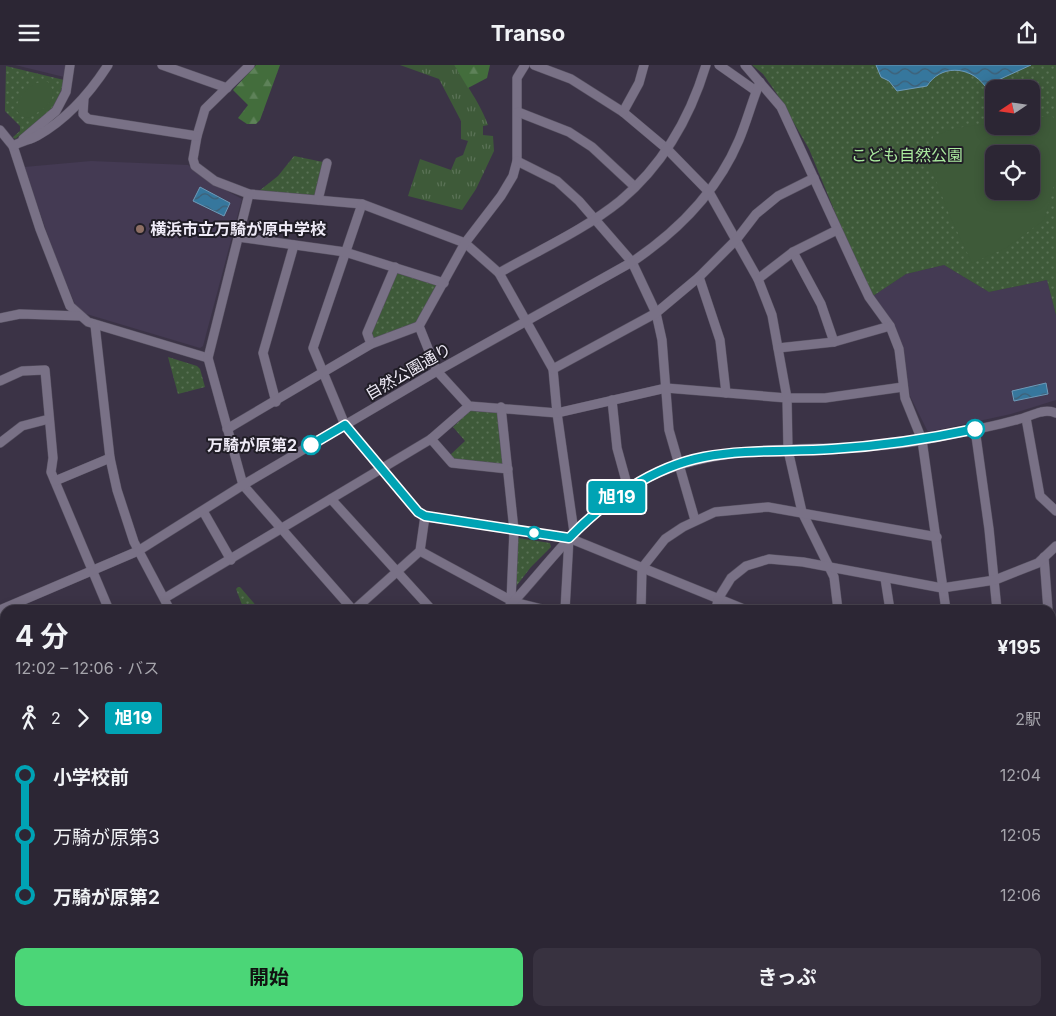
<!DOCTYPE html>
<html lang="ja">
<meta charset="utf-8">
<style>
:root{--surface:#2c2634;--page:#383240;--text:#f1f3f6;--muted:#a6a5ac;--line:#48434f;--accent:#4bd677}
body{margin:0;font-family:Inter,"Noto Sans JP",sans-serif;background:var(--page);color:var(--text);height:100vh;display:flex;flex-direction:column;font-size:19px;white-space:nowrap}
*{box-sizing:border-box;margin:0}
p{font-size:16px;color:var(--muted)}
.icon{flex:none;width:28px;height:28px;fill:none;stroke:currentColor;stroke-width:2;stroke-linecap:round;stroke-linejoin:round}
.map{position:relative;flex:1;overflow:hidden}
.side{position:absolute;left:0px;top:540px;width:1056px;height:411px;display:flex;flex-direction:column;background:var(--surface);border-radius:15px 15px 0 0;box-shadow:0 2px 12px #0003,0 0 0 1px var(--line)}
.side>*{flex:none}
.badge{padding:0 10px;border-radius:4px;font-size:18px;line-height:32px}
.needle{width:32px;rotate:257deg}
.tools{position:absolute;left:985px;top:15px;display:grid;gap:10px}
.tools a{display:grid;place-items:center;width:55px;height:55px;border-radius:10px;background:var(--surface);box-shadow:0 2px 12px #0003,0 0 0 1px var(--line);font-size:25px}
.map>.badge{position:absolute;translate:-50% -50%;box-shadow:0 0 0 2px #fff}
.legs{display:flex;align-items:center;gap:8px;height:55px;padding:0 15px;font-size:16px}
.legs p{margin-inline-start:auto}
.summary{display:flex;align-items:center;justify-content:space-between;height:85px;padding:0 15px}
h1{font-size:28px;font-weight:700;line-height:38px}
.action{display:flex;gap:10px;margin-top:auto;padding:10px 15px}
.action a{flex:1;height:58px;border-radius:10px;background:var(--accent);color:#111;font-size:20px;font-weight:700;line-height:58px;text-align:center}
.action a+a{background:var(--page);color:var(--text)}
ul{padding:0 15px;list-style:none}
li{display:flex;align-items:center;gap:18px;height:60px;font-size:19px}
li i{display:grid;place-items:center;width:8px;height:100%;margin:0 6px;background:currentColor}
li i::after{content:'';width:12px;height:12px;margin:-6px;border:4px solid;border-radius:50%;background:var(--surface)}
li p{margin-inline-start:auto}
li:first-child i{background:linear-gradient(#0000 50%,currentColor 0)}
li:last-child i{background:linear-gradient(currentColor 50%,#0000 0)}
header{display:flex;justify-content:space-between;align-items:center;height:65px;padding:0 15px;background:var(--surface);font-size:22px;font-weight:700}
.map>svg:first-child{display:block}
.built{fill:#443a53}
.grass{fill:url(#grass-tufts)}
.forest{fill:url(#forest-firs)}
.park{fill:url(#park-dots);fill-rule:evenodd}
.garden{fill:#3e5a39;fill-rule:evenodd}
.water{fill:url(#water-waves);stroke:#6e9ab8}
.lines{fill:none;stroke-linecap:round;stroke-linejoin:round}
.minor-tunnel{stroke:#564f61;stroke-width:9;stroke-dasharray:9 4.5;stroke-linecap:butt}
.minor-casing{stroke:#575161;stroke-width:10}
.minor{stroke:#797186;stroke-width:9}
.rail-casing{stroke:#a6a1b0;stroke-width:4.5}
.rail{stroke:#201d26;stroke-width:2.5;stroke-dasharray:8;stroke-linecap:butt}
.line-1-casing{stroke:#fff;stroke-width:11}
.line-1{stroke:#00a3b4;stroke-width:8}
.education-dot{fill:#8d6e63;stroke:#201d26;stroke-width:2}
.stop-1-dot{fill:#fff;stroke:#00a3b4;stroke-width:2.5}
.labels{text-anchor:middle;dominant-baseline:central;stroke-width:4;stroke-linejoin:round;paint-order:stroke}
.park-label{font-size:16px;fill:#aae99e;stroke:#201d26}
.poi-label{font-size:16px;font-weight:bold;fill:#efebf7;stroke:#201d26;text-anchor:start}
.street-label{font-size:16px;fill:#efebf7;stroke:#201d26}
.stop-label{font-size:16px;font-weight:bold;fill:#efebf7;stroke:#201d26;text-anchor:end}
</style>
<header><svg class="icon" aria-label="menu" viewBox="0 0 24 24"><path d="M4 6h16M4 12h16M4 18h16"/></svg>Transo<svg class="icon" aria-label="share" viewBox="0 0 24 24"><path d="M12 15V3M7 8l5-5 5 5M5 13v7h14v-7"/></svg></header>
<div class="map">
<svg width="1056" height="951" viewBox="0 0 1056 951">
<defs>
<pattern id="grass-tufts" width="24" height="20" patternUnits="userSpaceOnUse" patternTransform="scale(1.25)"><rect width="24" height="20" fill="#3e5a39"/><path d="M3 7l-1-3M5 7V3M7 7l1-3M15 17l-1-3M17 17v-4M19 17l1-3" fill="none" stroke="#5a7256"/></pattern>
<pattern id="forest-firs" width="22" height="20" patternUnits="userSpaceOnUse" patternTransform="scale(1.25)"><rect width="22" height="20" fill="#436d3c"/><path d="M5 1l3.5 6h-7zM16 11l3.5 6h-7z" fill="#5e8259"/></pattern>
<pattern id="park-dots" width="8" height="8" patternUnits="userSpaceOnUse" patternTransform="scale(1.25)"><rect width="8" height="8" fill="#3e5a39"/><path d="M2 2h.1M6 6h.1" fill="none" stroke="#5a7256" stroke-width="1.8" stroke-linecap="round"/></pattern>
<pattern id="water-waves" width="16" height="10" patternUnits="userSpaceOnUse" patternTransform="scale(1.25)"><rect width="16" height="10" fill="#36779d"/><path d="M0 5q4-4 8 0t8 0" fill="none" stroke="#3f5e74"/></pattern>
</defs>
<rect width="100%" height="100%" fill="#3b3346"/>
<g class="built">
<path d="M 15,0 L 66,0 L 64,12 Z"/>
<path d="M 91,96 L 188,100 L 214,119 L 242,134 L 203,281 L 200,283 L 83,248 L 77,244 L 56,194 L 24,102 Z"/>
<path d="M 944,200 L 989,227 L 1047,215 L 1056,250 L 1056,335 L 1011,349 L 928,367 L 910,331 L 906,309 L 873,231 L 906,209 Z"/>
</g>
<path class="grass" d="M 400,0 L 454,0 C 465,17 482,42 488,60 L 483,61 L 483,70 L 493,71 L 494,86 L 476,124 L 462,145 L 408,131 L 420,94 L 451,105 L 456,93 L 463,90 L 468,76 L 461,74 L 461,56 L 439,14 Z"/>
<g class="forest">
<path d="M 256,0 L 280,0 L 260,55 L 256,59 L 247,59 L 238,53 L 248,40 L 233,25 Z"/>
<path d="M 454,0 L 490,0 L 487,13 L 468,23 Z"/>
</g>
<g class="park">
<path d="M 752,0 L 1056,0 L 1056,250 L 1047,215 L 989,227 L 944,200 L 906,209 L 873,231 L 848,179 L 809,84 L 777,29 L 763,9 ZM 994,24 L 1031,24 L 1031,61 L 994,61 ZM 994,89 L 1031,89 L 1031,126 L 994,126 Z"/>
<path d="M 6,1 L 64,15 C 57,47 40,56 15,74 L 13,72 L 20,66 L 20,61 L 5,46 Z"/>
<path d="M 294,91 L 323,97 L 317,130 L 312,132 L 259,126 L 278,111 Z"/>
<path d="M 396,205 L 440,219 L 417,258 L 373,276 L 370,268 Z"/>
<path d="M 168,292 L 197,301 L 200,304 L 205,322 L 178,329 Z"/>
<path d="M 471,345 L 498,346 L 504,401 L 454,396 L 449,391 L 465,376 L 453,362 Z"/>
<path d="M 518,473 L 550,478 L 551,482 L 531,502 L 514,524 Z"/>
<path d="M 238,522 L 240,522 L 260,545 L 244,545 L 236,524 Z"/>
</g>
<g class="garden">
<path d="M 40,17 L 48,17 C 62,35 42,45 28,53 L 21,51 L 15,44 C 20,32 27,21 40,17 Z"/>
<path d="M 1052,51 L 1056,55 L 1056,113 L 1044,155 L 1006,183 L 972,198 L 949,149 L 925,87 L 934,71 L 956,63 L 994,58 L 994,61 L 1031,61 L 1031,53 ZM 994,89 L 1031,89 L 1031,126 L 994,126 Z"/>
</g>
<g class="water">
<path d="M 876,0 L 1031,0 L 985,21 C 969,0 940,0 927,21 L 897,26 L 889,16 L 881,12 Z"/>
<path d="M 200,122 L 230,138 L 224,151 L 193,136 Z"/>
<path d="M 1046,318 L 1048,329 L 1014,336 L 1012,326 Z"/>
</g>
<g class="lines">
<path class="minor-tunnel" d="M 371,951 L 374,946"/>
<defs>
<g id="minor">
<path d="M 162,0 L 227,23"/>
<path d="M 250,0 L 205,44 L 197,71 L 193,94 L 195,101 L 215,116 L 249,129 L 362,139 L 465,178 L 499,208 L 553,304 L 557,348 L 574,467"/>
<path d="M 525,0 L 517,13 L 517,96 L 513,111 L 501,131 L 465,178 L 419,261 L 437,306 L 469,341 L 557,348 L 666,323 L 787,333 L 825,333 L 903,322"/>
<path d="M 534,0 L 571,14 L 623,47 L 667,84 L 709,127 L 736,175 L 758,214 L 772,250 L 787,333 L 788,385 L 802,447 L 834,512 L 838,545"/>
<path d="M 719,0 L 756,26"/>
<path d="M 745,0 L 781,42 L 858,209 L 869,232 L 890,261 L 899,284 L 905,333 L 922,375 L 946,545"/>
<path d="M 84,33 L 83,49 L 88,54 L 197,71"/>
<path d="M 518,47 L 569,67 L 592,82 L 635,122"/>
<path d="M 623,47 L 639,18 L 644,0"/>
<path d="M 0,65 L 13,81 L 40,164 L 70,241 L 88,257 L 208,293"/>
<path d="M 23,74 L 56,46 L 66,27 L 70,0"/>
<path d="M 13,81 C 21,76 30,75 37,71 C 67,54 90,28 108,0"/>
<path d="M 517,96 L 557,116 L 579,136 L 632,197 L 656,248 L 662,275 L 669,365 L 695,455"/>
<path d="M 249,129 L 208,293 L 243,420 L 353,545"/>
<path d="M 318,135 L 327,98"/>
<path d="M 362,139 L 313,283 L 345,360 L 418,447 L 425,451 L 569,473 L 746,545"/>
<path d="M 238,172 L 345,187 L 444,218"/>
<path d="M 793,187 L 821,239 L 834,277"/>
<path d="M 499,208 C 539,185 584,165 620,136 C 663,100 690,53 706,0"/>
<path d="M 699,212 L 720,275 L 726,328"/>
<path d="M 758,214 L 793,187 L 837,165"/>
<path d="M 0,253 L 20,249 L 80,251"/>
<path d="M 95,260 L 110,393 L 117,425 L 134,477 L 170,545"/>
<path d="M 371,279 L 367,268 L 395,202"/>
<path d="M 778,283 L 834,277 L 890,261"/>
<path d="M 553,304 L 656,248 L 699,212 L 736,175 L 756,149 L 778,131 L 814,113"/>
<path d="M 0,316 L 22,306 L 45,305 L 53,393 L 51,407 L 109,545"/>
<path d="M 612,335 L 617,383 L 628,423"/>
<path d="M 276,337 L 263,288 L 294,180"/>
<path d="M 501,342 L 514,465 L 511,536"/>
<path d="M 1026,353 L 1040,431 L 1056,446"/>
<path d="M 227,364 L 371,279 L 419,261"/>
<path d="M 975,364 L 989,464 L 997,545"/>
<path d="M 431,374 L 452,398 L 508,404"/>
<path d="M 0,378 L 22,361 L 49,354"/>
<path d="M 55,416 L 110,393"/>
<path d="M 331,434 L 432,545"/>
<path d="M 203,446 L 231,495"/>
<path d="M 420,486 L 514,537 L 546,545"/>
<path d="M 1044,492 L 1048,545"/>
<path d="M 885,513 L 890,545"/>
<path d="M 165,533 L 431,374 L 469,341"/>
<path d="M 0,545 L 138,486 L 243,420 L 437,306 L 632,197 C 678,166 717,127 739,75 C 747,56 752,36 760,17"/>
<path d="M 354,545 L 420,486 L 425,451"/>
<path d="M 506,545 C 546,503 578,454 629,423 C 717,368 826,393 924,375 C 954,369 986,363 1016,355 C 1025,353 1033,349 1041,347 C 1046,346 1051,346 1056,348"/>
<path d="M 565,545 L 569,473"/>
<path d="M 641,545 L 642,503 L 665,474 L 683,462 L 715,447 L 768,442 L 937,472"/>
<path d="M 716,545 L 718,534 L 731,513 L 746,501 L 769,494 L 803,497 L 942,523 L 995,515 L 1038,498 L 1056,481"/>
<path d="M 0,581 L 5,585"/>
<path d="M 1051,582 L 1056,635"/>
<path d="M 0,663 L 5,667"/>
<path d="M 1051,665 L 1056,665"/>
<path d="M 0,685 L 5,681"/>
<path d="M 1051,699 L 1056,682"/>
<path d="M 1051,765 L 1056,770"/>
<path d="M 0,774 L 5,767"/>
<path d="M 0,810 L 5,808"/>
<path d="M 1051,847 L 1056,842"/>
<path d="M 1051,917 L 1056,922"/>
<path d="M 250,946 L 252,951"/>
<path d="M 586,946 L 597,950"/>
<path d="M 700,946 L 709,951"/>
<path d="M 978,946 L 983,951"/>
<path d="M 15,951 L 19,946"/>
<path d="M 224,951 L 227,946"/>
<path d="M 441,951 L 442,946"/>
<path d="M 494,951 L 495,946"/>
<path d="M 653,951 L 655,946"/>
<path d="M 746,951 L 747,946"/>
<path d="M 847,951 L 848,946"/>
<path d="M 957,951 L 958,946"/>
</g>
</defs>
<use href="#minor" class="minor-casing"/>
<use href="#minor" class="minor"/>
<defs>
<path id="rail" d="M 358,946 L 363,951"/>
</defs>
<use href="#rail" class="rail-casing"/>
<use href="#rail" class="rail"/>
</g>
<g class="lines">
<defs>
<path id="line-1" d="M 311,380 L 345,360 L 418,447 L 425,451 L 569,473 C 605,436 652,402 704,392 C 746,384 790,387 832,384 C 881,381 928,374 975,364"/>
</defs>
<use href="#line-1" class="line-1-casing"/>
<use href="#line-1" class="line-1"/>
</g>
<circle class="education-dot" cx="140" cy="164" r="5"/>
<g class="stop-1-dot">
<circle cx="975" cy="364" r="9"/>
<circle cx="311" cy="380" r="9"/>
<circle cx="534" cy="468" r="6"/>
</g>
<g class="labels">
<g class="park-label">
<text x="907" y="90">こども自然公園</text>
</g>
<g class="poi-label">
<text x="150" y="164">横浜市立万騎が原中学校</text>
</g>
<g class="street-label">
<text transform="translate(408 306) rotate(-30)">自然公園通り</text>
</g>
<g class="stop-label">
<text x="297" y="380">万騎が原第2</text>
</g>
</g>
</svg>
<div class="tools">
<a><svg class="needle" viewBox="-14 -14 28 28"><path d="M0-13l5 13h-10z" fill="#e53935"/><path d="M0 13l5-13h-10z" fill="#a6a5ac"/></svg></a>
<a><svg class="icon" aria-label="locate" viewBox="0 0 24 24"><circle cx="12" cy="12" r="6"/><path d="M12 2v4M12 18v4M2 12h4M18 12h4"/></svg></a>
</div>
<b class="badge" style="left:617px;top:432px;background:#00a3b4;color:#fff">旭19</b>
<section class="side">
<div class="summary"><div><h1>4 分</h1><p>12:02 – 12:06 · バス</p></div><b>¥195</b></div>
<div class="legs"><svg class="icon" aria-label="walk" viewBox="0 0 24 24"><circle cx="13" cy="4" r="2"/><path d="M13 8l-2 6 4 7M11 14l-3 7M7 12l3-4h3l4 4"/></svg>2<svg class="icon" aria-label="forward" viewBox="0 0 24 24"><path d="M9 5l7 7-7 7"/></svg><b class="badge" style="background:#00a3b4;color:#fff">旭19</b><p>2駅</p></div>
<ul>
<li><i style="color:#00a3b4"></i><b>小学校前</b><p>12:04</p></li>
<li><i style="color:#00a3b4"></i><span>万騎が原第3</span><p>12:05</p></li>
<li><i style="color:#00a3b4"></i><b>万騎が原第2</b><p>12:06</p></li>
</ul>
<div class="action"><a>開始</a><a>きっぷ</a></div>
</section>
</div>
